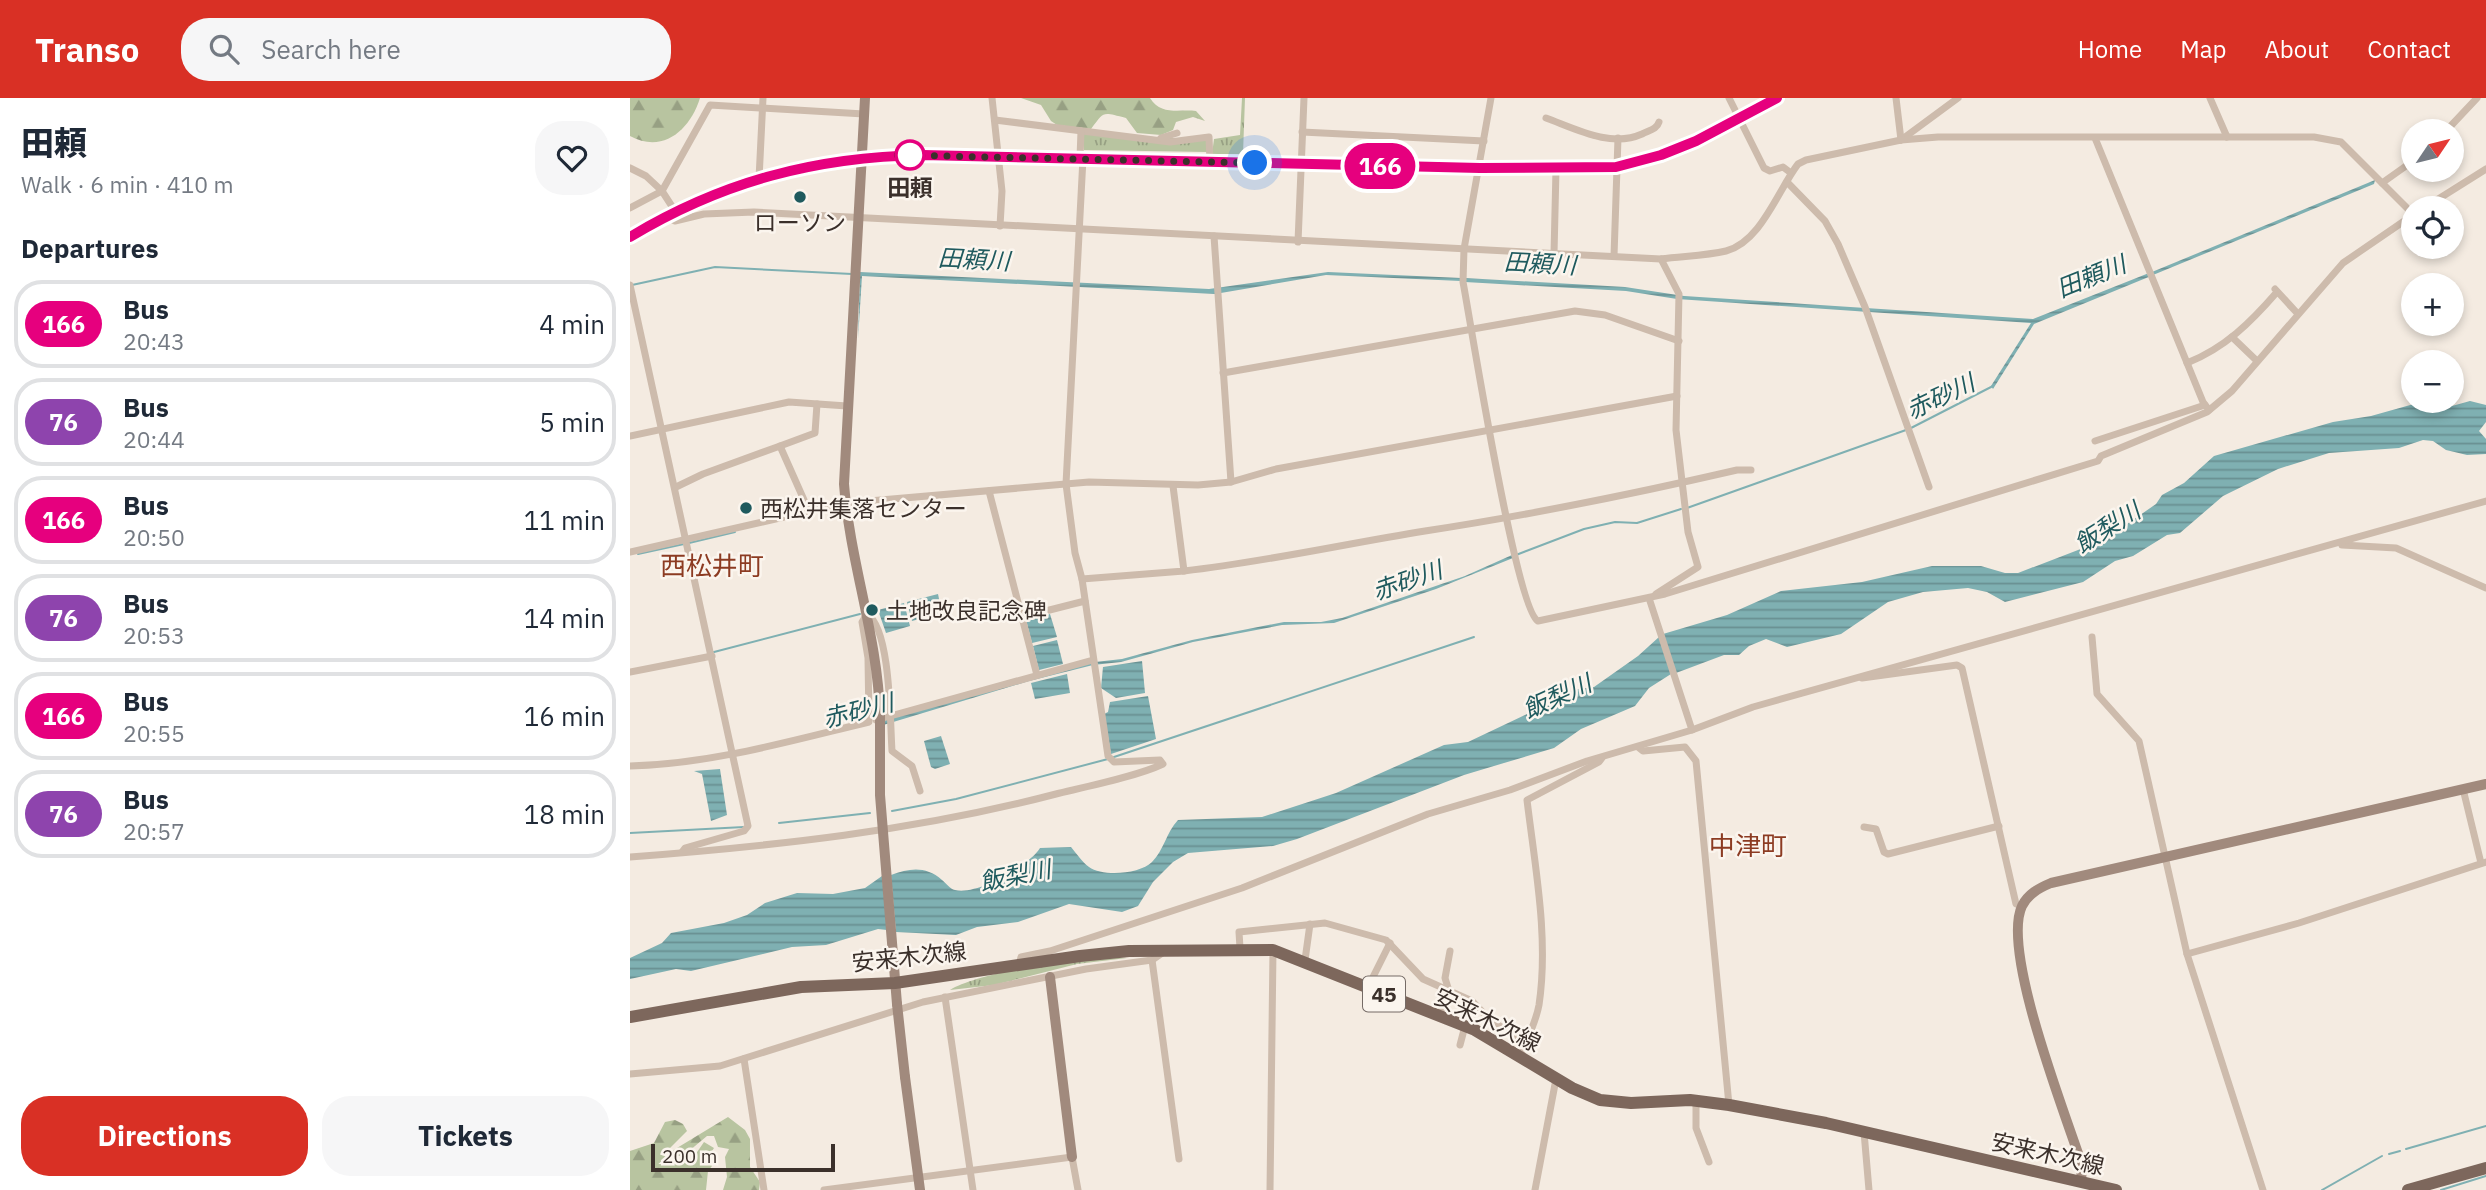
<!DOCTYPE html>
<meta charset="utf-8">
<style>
:root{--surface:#fff;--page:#f6f6f7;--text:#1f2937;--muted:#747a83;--line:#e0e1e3;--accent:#d93025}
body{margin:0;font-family:"IBM Plex Sans","Noto Sans JP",sans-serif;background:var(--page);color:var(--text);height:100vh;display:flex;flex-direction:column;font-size:26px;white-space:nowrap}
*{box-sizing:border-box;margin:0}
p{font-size:23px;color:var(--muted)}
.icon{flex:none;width:38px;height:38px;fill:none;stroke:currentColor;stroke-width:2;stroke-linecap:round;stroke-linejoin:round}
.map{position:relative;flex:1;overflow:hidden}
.panel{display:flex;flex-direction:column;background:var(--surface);width:630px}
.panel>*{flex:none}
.badge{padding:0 14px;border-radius:23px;font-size:24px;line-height:46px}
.needle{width:46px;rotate:55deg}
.fabs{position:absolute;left:1771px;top:21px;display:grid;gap:14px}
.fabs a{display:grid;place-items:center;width:63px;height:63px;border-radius:50%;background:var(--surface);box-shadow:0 4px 10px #0003;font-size:35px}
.scale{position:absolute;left:21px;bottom:18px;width:184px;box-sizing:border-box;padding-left:7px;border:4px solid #3b302b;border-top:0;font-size:19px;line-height:24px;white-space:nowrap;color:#3b302b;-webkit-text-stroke:5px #fbf5ee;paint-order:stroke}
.you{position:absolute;width:35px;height:35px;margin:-18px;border:5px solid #fff;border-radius:50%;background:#1a73e8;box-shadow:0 0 0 10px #1a73e833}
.map>.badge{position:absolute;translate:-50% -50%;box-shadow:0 0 0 4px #fff}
h2{padding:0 21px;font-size:26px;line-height:63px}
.round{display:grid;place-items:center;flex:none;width:74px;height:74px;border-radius:28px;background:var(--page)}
.overview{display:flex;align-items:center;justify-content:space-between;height:119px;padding:0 21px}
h1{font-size:33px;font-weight:800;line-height:52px}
.cta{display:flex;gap:14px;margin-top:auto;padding:14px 21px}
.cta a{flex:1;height:80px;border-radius:28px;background:var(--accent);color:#fff;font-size:28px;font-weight:800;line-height:80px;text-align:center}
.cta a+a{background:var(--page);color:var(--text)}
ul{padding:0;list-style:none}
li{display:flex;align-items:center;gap:21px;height:88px;margin:0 14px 10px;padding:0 7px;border:4px solid var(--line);border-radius:28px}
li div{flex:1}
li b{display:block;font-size:26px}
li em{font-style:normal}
li .badge{min-width:77px;font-weight:700;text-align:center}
header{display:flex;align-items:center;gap:42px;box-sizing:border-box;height:98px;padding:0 35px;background:var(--accent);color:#fff}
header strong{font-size:33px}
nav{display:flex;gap:38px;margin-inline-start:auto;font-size:24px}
.search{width:490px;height:63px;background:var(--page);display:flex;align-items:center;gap:18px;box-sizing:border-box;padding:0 24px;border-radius:28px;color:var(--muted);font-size:26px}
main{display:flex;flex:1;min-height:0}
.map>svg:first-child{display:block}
.grass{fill:url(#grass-tufts)}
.forest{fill:url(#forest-firs)}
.water{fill:url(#water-rules)}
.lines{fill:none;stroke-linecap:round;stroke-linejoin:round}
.stream{stroke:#7fb0b2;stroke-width:2}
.street{stroke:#cdbbac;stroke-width:7}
.secondary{stroke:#a18a7d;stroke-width:10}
.primary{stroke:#7d675c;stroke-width:12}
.secondary-bridge{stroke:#a18a7d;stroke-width:10}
.line-casing{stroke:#fff;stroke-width:16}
.line{stroke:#e6007e;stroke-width:10}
.walk{stroke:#3b302b;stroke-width:7;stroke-dasharray:0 12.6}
.stop-dot{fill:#fff;stroke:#e6007e;stroke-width:3.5}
.poi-dot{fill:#1f5a5e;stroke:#fbf5ee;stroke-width:2.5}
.labels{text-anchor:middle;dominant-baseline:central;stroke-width:5;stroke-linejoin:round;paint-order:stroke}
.shield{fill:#fbf5ee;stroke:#756b66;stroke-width:2}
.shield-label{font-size:21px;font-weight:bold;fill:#3b302b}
.stop-label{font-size:23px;font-weight:bold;fill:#3b302b;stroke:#fbf5ee}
.poi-label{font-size:23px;fill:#3b302b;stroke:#fbf5ee;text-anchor:start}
.street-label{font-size:23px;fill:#3b302b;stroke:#fbf5ee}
.water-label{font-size:24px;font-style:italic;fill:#1f5a5e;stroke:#fbf5ee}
.quarter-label{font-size:26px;fill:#8c3b22;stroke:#fbf5ee}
</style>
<header>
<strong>Transo</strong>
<div class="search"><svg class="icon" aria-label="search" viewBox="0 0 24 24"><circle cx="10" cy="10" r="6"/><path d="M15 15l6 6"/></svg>Search here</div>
<nav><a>Home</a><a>Map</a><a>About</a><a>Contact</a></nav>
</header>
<main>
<section class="panel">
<div class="overview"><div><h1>田頼</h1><p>Walk · 6 min · 410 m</p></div><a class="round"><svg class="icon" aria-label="heart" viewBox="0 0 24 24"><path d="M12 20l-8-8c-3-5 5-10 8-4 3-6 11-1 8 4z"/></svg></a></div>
<h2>Departures</h2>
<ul>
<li><span class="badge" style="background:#e6007e;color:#fff">166</span><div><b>Bus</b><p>20:43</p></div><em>4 min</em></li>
<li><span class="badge" style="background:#8e44ad;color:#fff">76</span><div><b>Bus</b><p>20:44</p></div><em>5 min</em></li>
<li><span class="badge" style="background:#e6007e;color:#fff">166</span><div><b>Bus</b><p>20:50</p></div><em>11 min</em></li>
<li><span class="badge" style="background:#8e44ad;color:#fff">76</span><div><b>Bus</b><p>20:53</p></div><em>14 min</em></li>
<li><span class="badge" style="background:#e6007e;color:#fff">166</span><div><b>Bus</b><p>20:55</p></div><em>16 min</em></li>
<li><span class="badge" style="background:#8e44ad;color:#fff">76</span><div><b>Bus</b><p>20:57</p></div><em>18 min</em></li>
</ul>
<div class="cta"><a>Directions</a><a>Tickets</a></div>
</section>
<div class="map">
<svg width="1856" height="1092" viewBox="0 0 1856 1092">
<defs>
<pattern id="grass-tufts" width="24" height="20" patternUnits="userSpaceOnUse" patternTransform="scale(1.75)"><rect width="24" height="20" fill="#b8c4a0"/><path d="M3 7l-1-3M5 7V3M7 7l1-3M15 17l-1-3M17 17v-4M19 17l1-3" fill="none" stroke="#97a083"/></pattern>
<pattern id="forest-firs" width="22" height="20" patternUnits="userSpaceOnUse" patternTransform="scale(1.75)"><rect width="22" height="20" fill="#b8c4a0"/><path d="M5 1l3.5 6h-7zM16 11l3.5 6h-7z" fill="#97a083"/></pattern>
<pattern id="water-rules" width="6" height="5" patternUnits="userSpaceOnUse" patternTransform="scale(1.75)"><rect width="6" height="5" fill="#7fb0b2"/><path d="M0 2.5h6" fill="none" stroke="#699091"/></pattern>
</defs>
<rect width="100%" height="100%" fill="#f4ebe1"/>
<g class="grass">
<path d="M 612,0 L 615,0 L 613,56 L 582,56 L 584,41 L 610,37 Z"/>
<path d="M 455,35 L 576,42 L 577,54 L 454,52 L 452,37 Z"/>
<path d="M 497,860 L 447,866 L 364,887 L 320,892 C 349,874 461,856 497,860 Z"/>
</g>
<g class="forest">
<path d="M 0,0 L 70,0 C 60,32 33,56 0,38 Z"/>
<path d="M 391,0 L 520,0 C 531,18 549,11 566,13 L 575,23 L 563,19 L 546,24 L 543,32 L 531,37 L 507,35 L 496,20 C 471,14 475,13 461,31 L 427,27 L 421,23 L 411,7 Z"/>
<path d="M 98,1019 L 115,1032 L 120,1041 L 120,1069 L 130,1084 L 129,1092 L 93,1092 L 97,1079 L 95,1059 L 99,1051 L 88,1049 L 84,1038 L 77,1038 L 53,1058 L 42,1058 L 42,1053 Z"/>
<path d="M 45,1022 L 53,1026 L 57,1033 L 35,1055 L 39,1063 L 48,1067 L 63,1060 L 74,1044 L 84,1050 L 77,1061 L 82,1068 L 78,1073 L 76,1092 L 0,1092 L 0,1053 L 24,1045 L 35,1024 Z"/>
</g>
<g class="water">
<path d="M 1745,82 L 1744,86 L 1523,177 L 1522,174 Z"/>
<path d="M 230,174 L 579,191 L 698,174 L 831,180 L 831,183 L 696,177 L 585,196 L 232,178 L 228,241 Z"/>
<path d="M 1519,175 L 1521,178 L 1404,226 L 1363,291 L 1361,288 L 1401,225 L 1047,201 L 996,193 L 835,184 L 835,180 L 995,189 L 1054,198 L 1403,221 Z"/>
<path d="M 1840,303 L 1856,307 L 1856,324 L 1849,333 L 1856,341 L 1856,356 L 1837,357 L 1816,352 L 1803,343 L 1793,342 L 1769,350 L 1699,355 L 1648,371 L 1593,398 L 1550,435 L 1537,437 L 1503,458 L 1485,463 L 1453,484 L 1375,504 L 1357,494 L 1338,490 L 1293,494 L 1258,504 L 1211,536 L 1157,549 L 1136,541 L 1119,548 L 1109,557 L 1094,557 L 1046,575 L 1033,536 L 1097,517 L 1151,493 L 1232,484 L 1302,468 L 1351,468 L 1375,475 L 1388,475 L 1474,442 L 1526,406 L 1532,397 L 1554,385 L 1584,358 L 1703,324 L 1741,318 L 1791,304 L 1822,308 Z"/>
<path d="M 882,457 L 883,460 L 806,491 L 704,525 L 652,527 L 563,544 L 491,564 L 463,567 L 399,583 L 250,628 L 250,623 L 465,564 L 492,561 L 562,542 L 654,524 L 691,524 L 712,520 L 835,478 Z"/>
<path d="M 308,496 L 312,515 L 282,523 L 277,504 Z"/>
<path d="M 274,505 L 280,528 L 256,535 L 248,512 Z"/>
<path d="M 420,516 L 427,539 L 402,545 L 396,522 Z"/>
<path d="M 1029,539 L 1041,576 L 1019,590 L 1005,608 L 951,631 L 924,650 L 834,677 L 667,741 L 643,748 L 558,755 L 543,764 L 523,784 L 508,808 L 492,814 L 439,806 L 388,824 L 347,829 L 326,837 L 266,834 L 261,777 C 280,770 296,768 312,782 C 316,785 320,791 325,792 C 346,798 399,768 410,750 L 441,749 C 447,756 452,764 459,769 C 473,779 510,776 522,764 C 534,752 536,735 548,722 L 632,719 L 706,695 L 814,647 L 838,644 L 899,615 L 909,605 L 948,591 L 964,589 L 1008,558 Z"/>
<path d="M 427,542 L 433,566 L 409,572 L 403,548 Z"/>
<path d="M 512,563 L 515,595 L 486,600 L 471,590 L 473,569 Z"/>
<path d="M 437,576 L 440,595 L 405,601 L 401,585 Z"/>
<path d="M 518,598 L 526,641 L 481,656 L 474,616 L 478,614 L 480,604 Z"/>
<path d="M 311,638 L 320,666 L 305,671 L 301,669 L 294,643 Z"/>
<path d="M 90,671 L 97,717 L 81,723 L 72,676 L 64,673 Z"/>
<path d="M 252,778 L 257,832 L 248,831 L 196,847 L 162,849 L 61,873 L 46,871 L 0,881 L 0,860 L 32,845 L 41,835 L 94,825 L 117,817 L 135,805 L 167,795 L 203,796 L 235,790 Z"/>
</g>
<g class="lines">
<g class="stream">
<path d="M 2,187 L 85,169 L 222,176"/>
<path d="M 1281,330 L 1363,288"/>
<path d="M 1057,410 L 1276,332"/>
<path d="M 59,445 L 105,434"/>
<path d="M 8,456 L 54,446"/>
<path d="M 886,457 L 954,431 L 985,424 L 1007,425 L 1051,411"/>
<path d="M 84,554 L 230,516"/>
<path d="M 484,659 L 844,539"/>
<path d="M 262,713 L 326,701 L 478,661"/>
<path d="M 149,725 L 240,715"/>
<path d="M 0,735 L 114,729"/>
<path d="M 1776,1051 L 1856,1028"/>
<path d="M 1759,1056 L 1770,1053"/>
<path d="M 1692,1092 L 1752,1058"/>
<path d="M 1811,1092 L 1856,1078"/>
</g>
<g class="street">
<path d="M 362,0 L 372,93 L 370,128"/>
<path d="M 861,0 L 834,151 L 833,184 C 841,226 886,512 908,523 L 1035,496 L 1468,363 L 1471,358 L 1577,314 L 1602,293 L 1713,165 L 1783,117"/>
<path d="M 1099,0 L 1134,70 L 1140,73 L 1153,69 L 1161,75"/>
<path d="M 1266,0 L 1271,42"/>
<path d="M 1580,0 L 1597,39"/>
<path d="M 916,20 C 946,31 981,50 1012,36 C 1020,32 1027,31 1029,24"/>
<path d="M 365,22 L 540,44 L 579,39 L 580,64"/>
<path d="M 1816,33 L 1847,0"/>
<path d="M 672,34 L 854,43"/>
<path d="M 531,40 L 547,35"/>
<path d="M 1465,40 L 1573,304 L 1579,312"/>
<path d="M 1271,42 L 1328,0"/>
<path d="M 450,60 L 451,33"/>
<path d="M 0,70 L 16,78 L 32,93 L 0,110"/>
<path d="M 129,81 L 133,0"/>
<path d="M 1157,84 L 1195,123 L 1208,146 L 1235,209 L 1299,389"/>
<path d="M 1752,85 L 1783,63"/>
<path d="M 1794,110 L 1856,71"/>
<path d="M 45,113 L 32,93 L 80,7 L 234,16"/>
<path d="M 36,119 L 45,123 L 74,116 L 124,114 L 1031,161 C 1052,158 1075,158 1096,153 C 1131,144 1148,92 1168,66 L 1176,62 L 1271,42 L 1308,39 L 1684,39 L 1711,44 L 1783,116"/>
<path d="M 584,138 L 601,384"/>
<path d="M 668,144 L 674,0"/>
<path d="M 924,156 L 926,71"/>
<path d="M 984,158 L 988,40"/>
<path d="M 0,187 L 118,728 L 114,733 L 55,750 L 52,754"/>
<path d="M 1645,191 L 1668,216"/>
<path d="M 1602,239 L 1627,263"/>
<path d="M 1557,265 C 1595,250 1621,224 1647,194"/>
<path d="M 593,275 L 945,213 L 975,217 L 1049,243"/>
<path d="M 0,338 L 159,304 L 217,308"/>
<path d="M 1465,343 L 1575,307"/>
<path d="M 46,389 L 73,376 L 150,348"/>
<path d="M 359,393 L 407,577"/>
<path d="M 178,411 L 150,348 L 185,335 L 187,306"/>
<path d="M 1712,447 L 1766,450 L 1856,490"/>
<path d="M 0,454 L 216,405 L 459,384 L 568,387 L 601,384 L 646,371 L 1047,298"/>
<path d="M 554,473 C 635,464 714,446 795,433 C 900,417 1003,396 1107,372 L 1121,372"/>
<path d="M 452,481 L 554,473 L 543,388"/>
<path d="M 1026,496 L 1068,469 L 1058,434 L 1046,332 L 1049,196 L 1031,161"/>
<path d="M 1019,500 L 1062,632"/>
<path d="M 392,519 L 455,503"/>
<path d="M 1462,539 L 1467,596 L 1509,643 L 1557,856 L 1633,1092"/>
<path d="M 0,574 L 82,558"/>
<path d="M 1232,580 L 1327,567 L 1332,570 L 1386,806 L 1392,808"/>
<path d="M 246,622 L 463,562"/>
<path d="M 1008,649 L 1013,653 L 1055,649 L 1066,663 L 1099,1007"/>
<path d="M 0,668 C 81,666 160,643 239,624 L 238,560 L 232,524 L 237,516 C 261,531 260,625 262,653 L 282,668 L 290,693"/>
<path d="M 1833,691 L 1851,765"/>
<path d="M 1234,729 L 1246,731 L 1254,754 L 1258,756 L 1369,728"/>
<path d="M 0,759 C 144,748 285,733 426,696 C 455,689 508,678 533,666 L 530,662 L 484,664 L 478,658 L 452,481 L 445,455 L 436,386 L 453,60"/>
<path d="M 610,850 L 609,834 L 695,825 L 756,842 L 793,881 L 842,903 L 860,922 L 896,944"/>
<path d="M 1557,856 L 1669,825 L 1856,764"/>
<path d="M 522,862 L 549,1061"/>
<path d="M 675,862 L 680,826"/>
<path d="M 389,867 L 391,859 L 420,853 L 612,790 L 798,716 L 880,692 L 957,663 L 1062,632 L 1123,609 L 1856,403"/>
<path d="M 738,889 L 760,845"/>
<path d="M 315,899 L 343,1092"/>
<path d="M 809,918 L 819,893 L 815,880 L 820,853"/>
<path d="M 830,947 L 835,928"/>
<path d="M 890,958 C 897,942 906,924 909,907 C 919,840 905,769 897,702 L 969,664 L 972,660"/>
<path d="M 114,961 L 134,1092"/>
<path d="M 0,976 L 90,968 L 293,904 L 456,871 L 522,862 L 535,853"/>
<path d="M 1066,1002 L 1066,1030 L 1079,1064"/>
<path d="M 1234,1034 L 1239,1092"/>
<path d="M 194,1092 L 442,1059 L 448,1092"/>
<path d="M 640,1092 L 643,852"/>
<path d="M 905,1092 L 926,981"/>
</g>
<g class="secondary">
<path d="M 235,0 L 214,386 C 220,465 248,539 250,618"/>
<path d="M 0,139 C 95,82 183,59 293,56 L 850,70 L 986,69 L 1031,57 L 1066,43 L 1147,0"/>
<path d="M 250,627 L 250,697 L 267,906"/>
<path d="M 420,879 L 442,1059"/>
<path d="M 275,979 L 290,1092"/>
<path d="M 1451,1084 L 1452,1067 C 1435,1015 1371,853 1392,808 C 1398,796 1409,790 1421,785 L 1856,686"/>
</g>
<g class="primary">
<path d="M 0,919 L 171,889 L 265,885 L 450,858 L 499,853 L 643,852 L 845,932 L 942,990 L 970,1002 L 1001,1005 L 1060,1002 L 1099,1007 L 1196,1025 L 1486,1092"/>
<path d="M 1778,1092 L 1856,1070"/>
</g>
<g class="secondary-bridge">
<path d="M 250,627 L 250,618"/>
<path d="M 267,906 L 275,979"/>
</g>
</g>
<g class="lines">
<defs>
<path id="line" d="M 0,139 C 93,83 186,59 293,57 L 850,70 L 986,69 L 1031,57 L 1066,43 L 1147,0"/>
</defs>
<use href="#line" class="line-casing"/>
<use href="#line" class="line"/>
<path class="walk" d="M 280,57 L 267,57 L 625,65"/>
</g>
<circle class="stop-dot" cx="280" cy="57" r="14"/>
<g class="poi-dot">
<circle cx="170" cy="99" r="7"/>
<circle cx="116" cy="410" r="7"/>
<circle cx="242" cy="512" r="7"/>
</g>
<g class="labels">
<rect class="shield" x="733" y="878.5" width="42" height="35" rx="5"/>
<g class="shield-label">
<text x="754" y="896">45</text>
</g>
<g class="stop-label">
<text x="280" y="89">田頼</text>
</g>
<g class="poi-label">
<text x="170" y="124" text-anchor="middle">ローソン</text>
<text x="130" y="410">西松井集落センター</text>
<text x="256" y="512">土地改良記念碑</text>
</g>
<g class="street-label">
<text transform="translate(279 858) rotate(-6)">安来木次線</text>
<text transform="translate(858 921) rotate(26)">安来木次線</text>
<text transform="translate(1418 1055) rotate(13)">安来木次線</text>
</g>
<g class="water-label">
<text transform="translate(344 161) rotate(3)">田頼川</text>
<text transform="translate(910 165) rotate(3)">田頼川</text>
<text transform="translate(1461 178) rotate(-22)">田頼川</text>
<text transform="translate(1310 298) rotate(-25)">赤砂川</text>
<text transform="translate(1477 429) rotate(-32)">飯梨川</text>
<text transform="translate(777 482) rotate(-19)">赤砂川</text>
<text transform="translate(927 598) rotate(-24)">飯梨川</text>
<text transform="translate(228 612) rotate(-14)">赤砂川</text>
<text transform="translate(385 777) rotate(-11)">飯梨川</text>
</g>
<g class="quarter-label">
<text x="82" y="467">西松井町</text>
<text x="1118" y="747">中津町</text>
</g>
</g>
</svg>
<div class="fabs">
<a><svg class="needle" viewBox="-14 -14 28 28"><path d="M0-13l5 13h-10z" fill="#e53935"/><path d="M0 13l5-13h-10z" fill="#747a83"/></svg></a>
<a><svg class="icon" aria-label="locate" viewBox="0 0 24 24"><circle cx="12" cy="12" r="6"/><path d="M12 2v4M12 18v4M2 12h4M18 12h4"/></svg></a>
<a>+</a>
<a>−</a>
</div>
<div class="scale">200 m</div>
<div class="you" style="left:625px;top:65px"></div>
<b class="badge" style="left:750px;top:68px;background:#e6007e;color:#fff">166</b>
</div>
</main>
